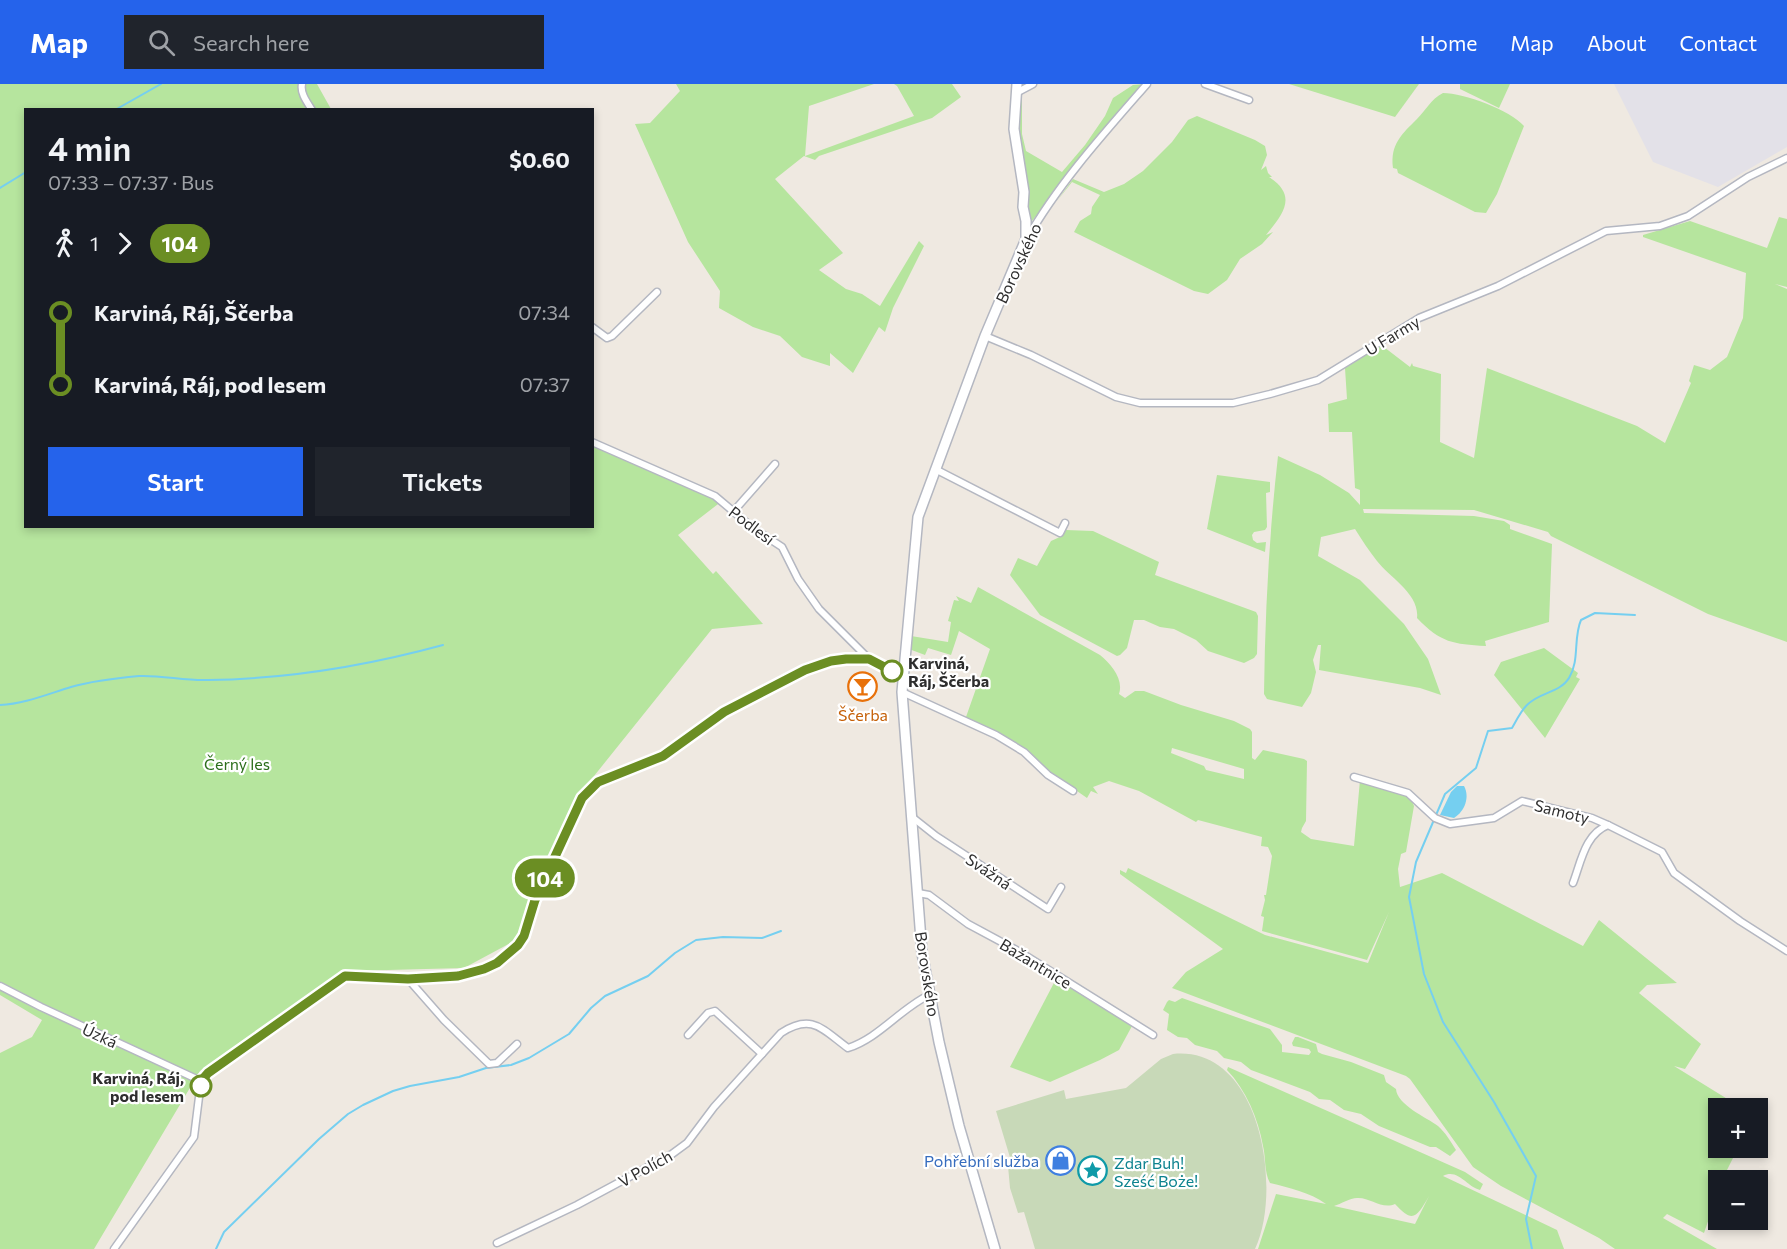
<!DOCTYPE html>
<meta charset="utf-8">
<style>
:root{--surface:#171b24;--page:#20242c;--text:#f1f3f6;--muted:#9ea1a6;--accent:#2563eb}
body{margin:0;font-family:Commissioner,sans-serif;background:var(--page);color:var(--text);height:100vh;display:flex;flex-direction:column;font-size:22px;white-space:nowrap}
*{box-sizing:border-box;margin:0}
p{font-size:20px;color:var(--muted)}
.icon{flex:none;width:33px;height:33px;fill:none;stroke:currentColor;stroke-width:2;stroke-linecap:round;stroke-linejoin:round}
.map{position:relative;flex:1;overflow:hidden}
.details{position:absolute;left:24px;top:24px;width:570px;height:420px;display:flex;flex-direction:column;background:var(--surface);border-radius:0px;box-shadow:0 3px 9px #0003}
.details>*{flex:none}
.badge{padding:0 12px;border-radius:20px;font-size:21px;line-height:39px}
.tools{position:absolute;left:1708px;top:1014px;display:grid;gap:12px}
.tools a{display:grid;place-items:center;width:60px;height:60px;border-radius:0px;background:var(--surface);box-shadow:0 3px 9px #0003;font-size:30px}
.map>.badge{position:absolute;translate:-50% -50%;box-shadow:0 0 0 3px #fff}
.legs{display:flex;align-items:center;gap:9px;height:66px;padding:0 24px;font-size:20px}
.legs p{margin-inline-start:auto}
.headline{display:flex;align-items:center;justify-content:space-between;height:102px;padding:0 24px}
h1{font-size:33px;font-weight:600;line-height:45px}
.action{display:flex;gap:12px;margin-top:auto;padding:12px 24px}
.action a{flex:1;height:69px;border-radius:0px;background:var(--accent);color:#fff;font-size:24px;font-weight:600;line-height:69px;text-align:center}
.action a+a{background:var(--page);color:var(--text)}
ul{padding:0 24px;list-style:none}
li{display:flex;align-items:center;gap:21px;height:72px;font-size:22px}
li i{display:grid;place-items:center;width:9px;height:100%;margin:0 8px;background:currentColor}
li i::after{content:'';width:15px;height:15px;margin:-8px;border:4px solid;border-radius:50%;background:var(--surface)}
li p{margin-inline-start:auto}
li:first-child i{background:linear-gradient(#0000 50%,currentColor 0)}
li:last-child i{background:linear-gradient(currentColor 50%,#0000 0)}
header{display:flex;align-items:center;gap:36px;box-sizing:border-box;height:84px;padding:0 30px;background:var(--accent);color:#fff}
header strong{font-size:28px}
nav{display:flex;gap:33px;margin-inline-start:auto;font-size:21px}
.search{width:420px;height:54px;background:var(--page);display:flex;align-items:center;gap:15px;box-sizing:border-box;padding:0 21px;border-radius:0px;color:var(--muted);font-size:22px}
.map>svg:first-child{display:block}
.industrial{fill:#e3e1e8}
.green{fill:#b6e59e;fill-rule:evenodd}
.cemetery{fill:#c8d9b8}
.water{fill:#75cff0}
.lines{fill:none;stroke-linecap:round;stroke-linejoin:round}
.stream{stroke:#75cff0;stroke-width:2}
.street-casing{stroke:#b4b7c1;stroke-width:9}
.secondary-casing{stroke:#b4b7c1;stroke-width:12}
.street{stroke:#fff;stroke-width:6}
.secondary{stroke:#fff;stroke-width:9}
.line-1-casing{stroke:#fff;stroke-width:14}
.line-1{stroke:#6b8e23;stroke-width:9}
.stop-1-dot{fill:#fff;stroke:#6b8e23;stroke-width:3}
.labels{text-anchor:middle;dominant-baseline:central;stroke-width:4.5;stroke-linejoin:round;paint-order:stroke}
.street-label{font-size:16px;fill:#2e2e2e;stroke:#fff}
.stop-label{font-size:16px;font-weight:bold;fill:#2e2e2e;stroke:#fff;text-anchor:start}
.food-label{font-size:16px;fill:#c56008;stroke:#fff}
.park-label{font-size:16px;fill:#2c6e1b;stroke:#fff}
.shop-label{font-size:16px;fill:#366cbe;stroke:#fff;text-anchor:end}
.culture-label{font-size:16px;fill:#0d838f;stroke:#fff;text-anchor:start}
</style>
<header>
<strong>Map</strong>
<div class="search"><svg class="icon" aria-label="search" viewBox="0 0 24 24"><circle cx="10" cy="10" r="6"/><path d="M15 15l6 6"/></svg>Search here</div>
<nav><a>Home</a><a>Map</a><a>About</a><a>Contact</a></nav>
</header>
<div class="map">
<svg width="1787" height="1165" viewBox="0 0 1787 1165">
<rect width="100%" height="100%" fill="#efe9e1"/>
<path class="industrial" d="M 1614,0 L 1787,0 L 1787,63 L 1718,103 L 1653,78 Z"/>
<g class="green">
<path d="M 0,0 L 317,0 L 331,25 L 26,26 L 26,442 L 592,442 L 593,359 L 722,417 L 678,451 L 713,490 L 716,487 L 763,540 L 712,545 L 586,702 L 534,813 L 516,856 L 464,884 L 350,887 L 200,987 L 94,1165 L 0,1165 L 0,969 L 32,953 L 42,936 L 0,911 Z"/>
<path d="M 676,0 L 874,0 L 809,22 L 805,72 L 914,32 L 897,2 L 894,0 L 952,0 L 961,13 L 932,34 L 819,72 L 815,76 L 804,72 L 775,95 L 843,169 L 819,186 L 846,205 L 862,210 L 880,222 L 919,157 L 924,162 L 893,224 L 885,248 L 879,243 L 853,289 L 830,269 L 830,282 L 802,273 L 780,252 L 753,243 L 719,224 L 720,207 L 688,158 L 635,40 L 650,39 L 680,7 Z"/>
<path d="M 1144,0 L 1117,30 L 1028,142 C 1031,116 1022,91 1019,66 C 1017,47 1018,27 1022,9 L 1022,50 L 1026,67 L 1062,88 L 1085,61 L 1105,32 L 1113,14 L 1133,1 Z"/>
<path d="M 1289,0 L 1419,0 L 1395,33 Z"/>
<path d="M 1460,0 L 1510,0 L 1499,24 L 1460,5 Z"/>
<path d="M 1443,9 C 1464,9 1510,26 1524,42 L 1497,110 L 1486,129 L 1475,128 L 1398,89 L 1397,85 L 1393,84 C 1390,60 1402,50 1417,35 C 1426,26 1431,15 1443,9 Z"/>
<path d="M 1197,32 L 1255,56 L 1265,62 L 1267,71 L 1261,86 L 1266,82 L 1268,89 L 1272,93 L 1269,93 C 1299,112 1282,131 1266,151 L 1273,148 L 1262,160 L 1240,175 L 1227,196 L 1208,210 L 1194,207 L 1074,148 L 1080,137 L 1091,130 L 1092,123 L 1100,111 L 1072,98 L 1057,117 L 1073,95 L 1104,108 L 1124,100 L 1143,87 L 1172,58 L 1188,36 Z"/>
<path d="M 1779,133 L 1787,135 L 1787,203 L 1775,200 L 1787,205 L 1787,558 L 1708,530 L 1551,452 L 1548,448 L 1474,426 L 1363,425 L 1364,429 L 1474,432 L 1504,437 L 1510,441 L 1510,445 L 1552,460 L 1549,538 L 1485,557 L 1486,562 C 1453,560 1441,559 1417,534 C 1420,510 1389,493 1377,477 C 1369,467 1362,456 1355,445 L 1321,453 L 1318,472 L 1360,496 L 1404,540 L 1428,575 L 1441,611 L 1420,604 L 1319,586 L 1321,561 L 1318,561 L 1313,576 L 1316,588 L 1311,609 L 1302,623 L 1267,615 L 1264,610 C 1265,530 1269,451 1278,372 L 1320,391 L 1349,409 L 1360,421 L 1360,406 L 1355,404 L 1352,348 L 1329,348 L 1328,320 L 1347,315 L 1345,284 L 1380,260 L 1410,283 L 1412,279 L 1413,282 L 1441,290 L 1440,358 L 1474,374 L 1487,284 L 1637,342 L 1665,359 L 1691,299 L 1689,297 L 1694,281 L 1710,286 L 1727,273 L 1743,234 L 1746,189 L 1643,153 L 1643,151 L 1690,137 L 1767,164 Z"/>
<path d="M 1217,391 L 1270,398 L 1270,408 L 1266,409 L 1267,443 L 1265,446 L 1254,448 L 1252,451 L 1253,456 L 1257,459 L 1266,458 L 1265,468 L 1207,445 Z"/>
<path d="M 1066,446 L 1093,447 L 1159,478 L 1155,491 L 1256,528 L 1258,532 L 1257,570 L 1254,574 L 1244,579 L 1208,567 L 1196,556 L 1174,545 L 1160,543 L 1144,536 L 1134,536 L 1127,564 L 1120,571 L 1117,572 L 1040,531 L 1010,491 L 1018,474 L 1037,482 L 1051,457 L 1062,452 Z"/>
<path d="M 978,503 L 1100,571 C 1111,580 1124,595 1119,610 L 1125,614 L 1135,607 L 1144,607 L 1181,621 L 1234,637 L 1250,645 L 1252,648 L 1252,674 L 1255,676 L 1263,666 L 1304,675 L 1307,677 L 1306,737 L 1302,744 L 1301,748 L 1311,755 L 1354,762 L 1360,696 L 1409,711 L 1414,722 L 1406,768 L 1401,770 L 1398,785 L 1400,803 L 1442,789 L 1583,862 L 1599,836 L 1677,899 L 1647,901 L 1639,909 L 1701,960 L 1685,985 L 1674,982 L 1742,1024 L 1719,1024 L 1719,1064 L 1738,1064 L 1722,1096 L 1719,1096 L 1719,1105 L 1704,1149 L 1667,1130 L 1663,1134 L 1717,1165 L 1615,1165 L 1599,1154 L 1501,1102 L 1473,1083 L 1410,995 L 1406,992 L 1172,904 L 1186,888 L 1223,865 L 1120,790 L 1120,786 L 1126,789 L 1128,784 L 1265,851 L 1368,879 L 1389,828 L 1367,876 L 1262,847 L 1264,833 L 1261,832 L 1265,816 L 1264,811 L 1266,811 L 1272,772 L 1268,763 L 1261,762 L 1262,753 L 1198,736 L 1196,738 L 1139,707 L 1109,697 L 1093,703 L 1098,710 L 1091,707 L 1087,714 L 1044,684 L 1030,669 L 998,650 L 928,617 L 966,633 L 990,565 L 959,547 L 951,571 L 928,564 L 925,571 L 909,565 L 911,552 L 948,558 L 951,538 L 948,537 L 954,516 L 959,517 L 956,512 L 971,519 ZM 1172,664 L 1244,685 L 1244,695 L 1206,686 L 1204,682 L 1171,669 Z"/>
<path d="M 1544,564 L 1578,589 L 1576,593 L 1580,595 L 1545,654 L 1494,591 L 1501,578 Z"/>
<path d="M 1056,895 L 1132,942 L 1119,966 L 1100,976 L 1050,998 L 1010,983 Z"/>
<path d="M 1182,914 L 1270,945 L 1282,961 L 1282,968 L 1309,971 L 1311,968 L 1309,965 L 1293,962 L 1292,959 L 1295,953 L 1298,953 L 1316,960 L 1318,968 L 1322,970 L 1351,978 L 1384,991 L 1386,998 L 1396,1005 C 1397,1021 1426,1033 1438,1042 C 1445,1048 1451,1058 1456,1066 L 1450,1072 L 1436,1063 L 1430,1063 L 1379,1042 L 1361,1030 L 1344,1026 L 1330,1016 L 1319,1015 L 1310,1008 L 1251,986 L 1241,978 L 1224,974 L 1217,967 L 1195,961 L 1187,954 L 1178,953 L 1167,946 L 1169,930 L 1163,926 L 1167,918 L 1169,916 L 1175,918 Z"/>
<path d="M 1228,983 L 1465,1088 L 1483,1100 L 1480,1106 C 1467,1103 1458,1084 1443,1092 L 1557,1146 L 1564,1165 L 1258,1165 L 1276,1110 L 1326,1120 C 1309,1108 1290,1104 1270,1099 C 1264,1088 1266,1074 1263,1062 C 1258,1034 1246,1006 1227,986 ZM 1429,1112 L 1415,1140 L 1334,1122 C 1341,1120 1350,1114 1357,1114 C 1370,1113 1382,1126 1395,1120 C 1413,1140 1417,1133 1429,1112 Z"/>
</g>
<path class="cemetery" d="M 1173,970 C 1261,961 1283,1106 1255,1165 L 1035,1165 L 1024,1128 L 1018,1129 L 1010,1104 L 1008,1082 L 1012,1080 L 996,1027 L 1064,1006 L 1066,1015 L 1126,1004 L 1161,975 Z"/>
<path class="water" d="M 1457,702 L 1464,702 C 1470,713 1465,727 1454,734 L 1440,731 L 1451,708 Z"/>
<g class="lines">
<g class="stream">
<path d="M 115,26 L 161,0"/>
<path d="M 0,104 L 26,88"/>
<path d="M 0,621 C 24,620 48,610 71,603 C 92,597 117,594 139,592 C 162,591 185,597 208,596 C 288,595 366,582 443,561"/>
<path d="M 216,1165 L 224,1148 L 319,1055 L 348,1030 L 363,1021 L 393,1007 L 410,1002 L 459,993 L 486,984 L 511,981 L 529,974 L 569,950 L 591,924 L 605,912 L 648,892 L 675,869 L 696,856 L 723,853 L 762,854 L 781,847"/>
<path d="M 1532,1165 L 1526,1135 L 1536,1092 L 1494,1018 L 1443,938 L 1424,890 L 1409,813 L 1416,778 L 1445,710 L 1476,684 L 1488,647 L 1512,644 C 1516,637 1521,627 1527,621 C 1539,608 1560,609 1569,594 C 1580,576 1573,554 1581,536 L 1595,529 L 1635,531"/>
</g>
<defs>
<g id="street">
<path d="M 302,0 C 300,9 307,18 312,26"/>
<path d="M 1205,0 L 1249,16"/>
<path d="M 1016,9 L 1033,0"/>
<path d="M 1027,155 C 1058,100 1106,47 1147,0"/>
<path d="M 592,243 L 607,254 L 612,252 L 657,208"/>
<path d="M 985,252 L 1031,271 L 1116,313 L 1140,319 L 1233,319 L 1270,310 L 1318,296 L 1419,234 L 1498,202 L 1606,147 L 1660,142 L 1688,132 L 1748,93 L 1787,74"/>
<path d="M 592,358 L 715,412 L 753,444 L 782,463 L 798,495 L 819,525 L 869,575"/>
<path d="M 935,385 L 1060,449 L 1065,439"/>
<path d="M 733,428 L 775,380"/>
<path d="M 902,608 L 996,651 L 1024,668 L 1048,691 L 1073,707"/>
<path d="M 1354,693 L 1408,709 L 1435,734 L 1450,740 L 1494,734 L 1522,717 L 1592,734 L 1608,741"/>
<path d="M 912,733 L 936,752 L 1048,825 L 1061,803"/>
<path d="M 1573,799 C 1581,778 1585,750 1608,741 L 1662,768 L 1674,789 L 1740,837 L 1787,867"/>
<path d="M 918,809 L 929,811 L 968,840 L 1020,868 L 1153,951"/>
<path d="M 408,895 L 444,936 L 489,980 L 497,979 L 517,960"/>
<path d="M 0,902 L 41,923 L 201,997"/>
<path d="M 688,951 L 708,929 L 715,927 L 762,970"/>
<path d="M 497,1159 L 577,1121 L 672,1070 L 687,1059 L 714,1023 L 781,949 C 812,929 822,945 848,964 C 879,954 900,925 929,911"/>
<path d="M 114,1165 L 194,1053 L 201,997 L 208,989 L 345,892 L 408,895 L 457,892 L 484,885 L 497,879 L 518,861 L 524,852 L 535,816 L 582,714 L 598,697 L 663,672 L 724,628 L 805,586 L 831,577 L 846,575 L 869,575 L 902,592"/>
</g>
<path id="secondary" d="M 995,1165 L 959,1042 L 939,958 L 922,869 L 902,608 L 918,433 L 985,252 L 1026,155 L 1026,137 L 1023,123 L 1024,108 L 1014,45 L 1017,0"/>
</defs>
<use href="#street" class="street-casing"/>
<use href="#secondary" class="secondary-casing"/>
<use href="#street" class="street"/>
<use href="#secondary" class="secondary"/>
</g>
<g class="lines">
<defs>
<path id="line-1" d="M 201,1002 L 201,997 L 208,989 L 345,892 L 408,895 L 458,892 L 484,885 L 497,879 L 518,861 L 524,852 L 535,816 L 582,714 L 598,698 L 663,672 L 724,628 L 805,586 L 831,577 L 846,575 L 869,575 L 892,587"/>
</defs>
<use href="#line-1" class="line-1-casing"/>
<use href="#line-1" class="line-1"/>
</g>
<defs>
<symbol id="bar-ring" viewBox="-11 -11 22 22"><circle r="9.5" fill="#fff" stroke="#e8710a" stroke-width="1.5"/><path d="M-6-5H6L.8 .8V4.5H3.5V6h-7V4.5H-.8V.8Z" fill="#e8710a"/></symbol>
<symbol id="shop-ring" viewBox="-11 -11 22 22"><circle r="9.5" fill="#fff" stroke="#3f7fe0" stroke-width="1.5"/><path d="M-5-2.5h2.3a2.7 3.5 0 0 1 5.4 0H5L5.5 6h-11ZM-1.5-2.5h3a1.5 2.3 0 0 0-3 0Z" fill="#3f7fe0"/></symbol>
<symbol id="sight-ring" viewBox="-11 -11 22 22"><circle r="9.5" fill="#fff" stroke="#0f9aa8" stroke-width="1.5"/><path d="M0-6L1.8-2.2L6-1.7L2.9 1.2L3.7 5.4L0 3.3L-3.7 5.4L-2.9 1.2L-6-1.7L-1.8-2.2Z" fill="#0f9aa8"/></symbol>
</defs>
<g fill-rule="evenodd">
<use href="#bar-ring" x="846" y="586" width="33" height="33"/>
<use href="#shop-ring" x="1044" y="1060" width="33" height="33"/>
<use href="#sight-ring" x="1076" y="1070" width="33" height="33"/>
</g>
<g class="stop-1-dot">
<circle cx="892" cy="587" r="10"/>
<circle cx="201" cy="1002" r="10"/>
</g>
<g class="labels">
<g class="street-label">
<text transform="translate(1018 179) rotate(-65)">Borovského</text>
<text transform="translate(1392 251) rotate(-31)">U Farmy</text>
<text transform="translate(752 441) rotate(37)">Podlesí</text>
<text transform="translate(1562 727) rotate(14)">Samoty</text>
<text transform="translate(989 787) rotate(34)">Svážná</text>
<text transform="translate(1036 879) rotate(31)">Bažantnice</text>
<text transform="translate(928 890) rotate(81)">Borovského</text>
<text transform="translate(100 951) rotate(25)">Úzká</text>
<text transform="translate(645 1084) rotate(-29)">V Polích</text>
</g>
<g class="stop-label">
<text x="908" y="578">Karviná,<tspan x="908" dy="18">Ráj, Ščerba</tspan></text>
<text x="184" y="993" text-anchor="end">Karviná, Ráj,<tspan x="184" dy="18">pod lesem</tspan></text>
</g>
<g class="food-label">
<text x="863" y="630">Ščerba</text>
</g>
<g class="park-label">
<text x="237" y="679">Černý les</text>
</g>
<g class="shop-label">
<text x="1039" y="1076">Pohřební služba</text>
</g>
<g class="culture-label">
<text x="1114" y="1078">Zdar Buh!<tspan x="1114" dy="18">Sześć Boże!</tspan></text>
</g>
</g>
</svg>
<div class="tools">
<a>+</a>
<a>−</a>
</div>
<b class="badge" style="left:545px;top:794px;background:#6b8e23;color:#fff">104</b>
<section class="details">
<div class="headline"><div><h1>4 min</h1><p>07:33 – 07:37 · Bus</p></div><b>$0.60</b></div>
<div class="legs"><svg class="icon" aria-label="walk" viewBox="0 0 24 24"><circle cx="13" cy="4" r="2"/><path d="M13 8l-2 6 4 7M11 14l-3 7M7 12l3-4h3l4 4"/></svg>1<svg class="icon" aria-label="forward" viewBox="0 0 24 24"><path d="M9 5l7 7-7 7"/></svg><b class="badge" style="background:#6b8e23;color:#fff">104</b></div>
<ul>
<li><i style="color:#6b8e23"></i><b>Karviná, Ráj, Ščerba</b><p>07:34</p></li>
<li><i style="color:#6b8e23"></i><b>Karviná, Ráj, pod lesem</b><p>07:37</p></li>
</ul>
<div class="action"><a>Start</a><a>Tickets</a></div>
</section>
</div>
